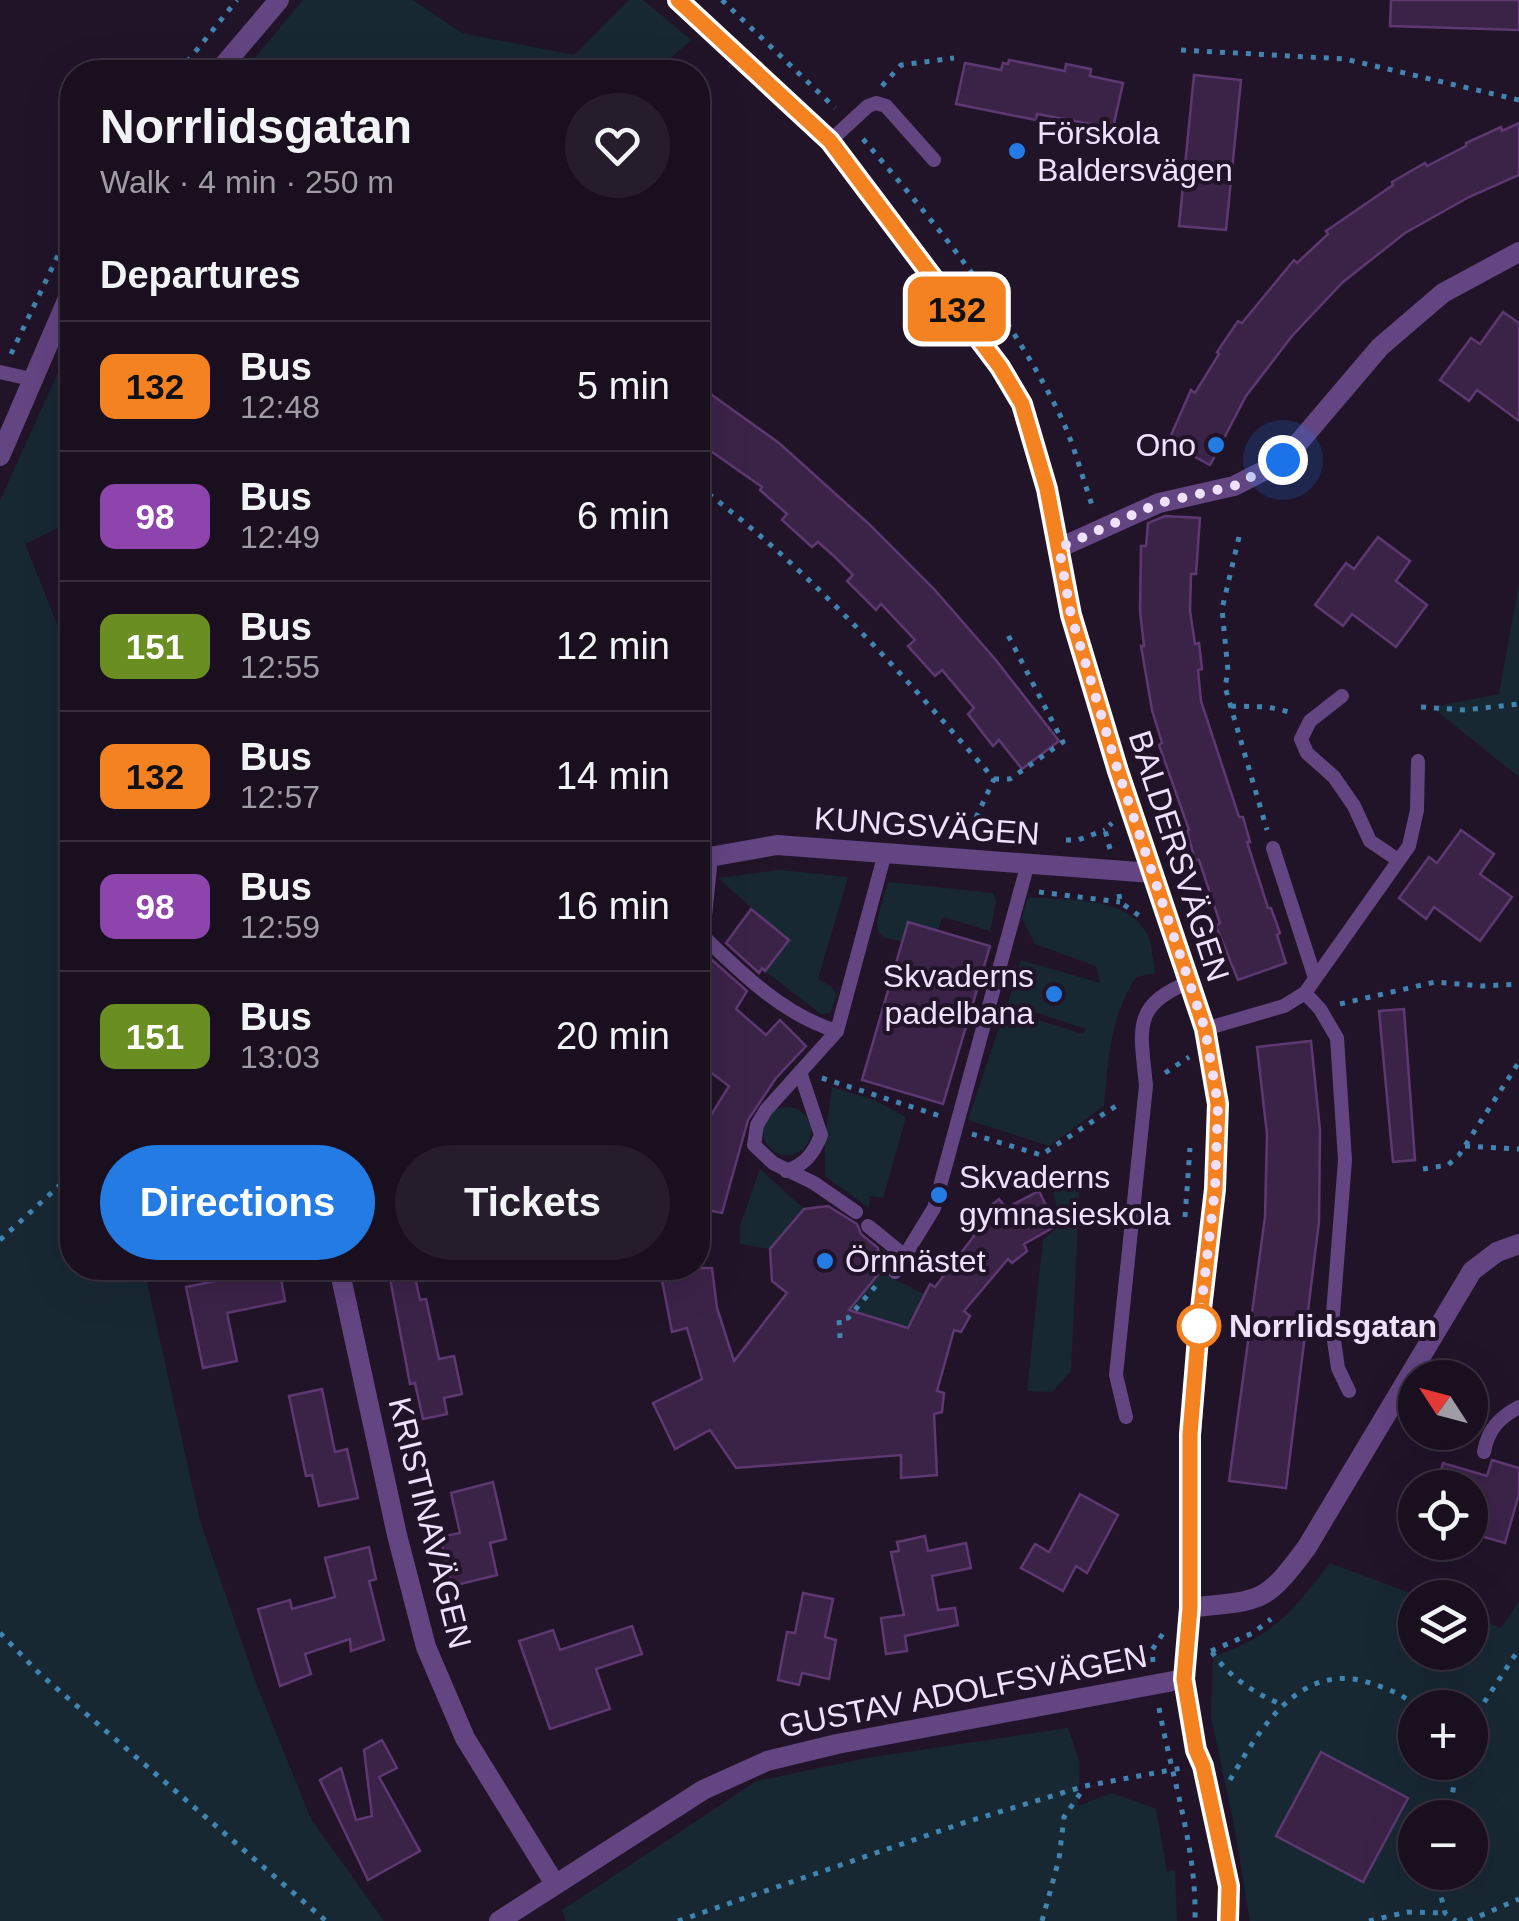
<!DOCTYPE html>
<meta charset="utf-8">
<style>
:root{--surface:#190f1f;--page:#261d2c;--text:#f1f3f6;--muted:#9f9ca4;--line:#372f3d;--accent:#247be4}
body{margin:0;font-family:Arial,sans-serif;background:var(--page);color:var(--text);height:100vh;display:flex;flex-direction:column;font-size:38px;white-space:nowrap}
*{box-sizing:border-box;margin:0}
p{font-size:32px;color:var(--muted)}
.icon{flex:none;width:55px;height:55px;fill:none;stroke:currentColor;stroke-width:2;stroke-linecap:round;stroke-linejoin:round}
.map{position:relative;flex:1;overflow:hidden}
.drawer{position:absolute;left:60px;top:60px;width:650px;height:1220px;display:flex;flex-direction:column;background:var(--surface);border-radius:40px;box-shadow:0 10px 40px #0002,0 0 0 2px var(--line)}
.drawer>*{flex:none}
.badge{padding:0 20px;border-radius:15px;font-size:35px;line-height:65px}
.needle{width:65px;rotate:306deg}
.tools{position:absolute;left:1398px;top:1360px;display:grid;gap:20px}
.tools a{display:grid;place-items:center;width:90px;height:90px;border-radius:50%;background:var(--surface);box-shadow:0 10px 40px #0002,0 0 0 2px var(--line);font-size:50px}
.you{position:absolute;width:50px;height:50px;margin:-25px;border:8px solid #fff;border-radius:50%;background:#1a73e8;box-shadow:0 0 0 15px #1a73e833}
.map>.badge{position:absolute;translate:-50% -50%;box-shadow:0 0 0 5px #fff}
h2{padding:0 40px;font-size:38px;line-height:90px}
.round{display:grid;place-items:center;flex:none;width:105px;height:105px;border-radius:52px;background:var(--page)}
.head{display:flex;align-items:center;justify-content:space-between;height:170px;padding:0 40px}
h1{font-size:48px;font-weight:600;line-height:75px}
.button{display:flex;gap:20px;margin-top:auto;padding:20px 40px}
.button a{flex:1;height:115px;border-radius:60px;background:var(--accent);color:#fff;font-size:40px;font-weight:600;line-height:115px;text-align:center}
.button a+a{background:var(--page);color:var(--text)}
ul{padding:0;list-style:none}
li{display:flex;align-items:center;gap:30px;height:130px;padding:0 40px;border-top:2px solid var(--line)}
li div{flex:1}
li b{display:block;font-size:38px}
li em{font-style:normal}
li .badge{min-width:110px;font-weight:700;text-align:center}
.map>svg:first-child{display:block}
.green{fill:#182833;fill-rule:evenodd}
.building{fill:#3b2348;stroke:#5d3871;stroke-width:2.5}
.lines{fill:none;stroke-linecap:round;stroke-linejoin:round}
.path{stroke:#4084af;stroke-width:5;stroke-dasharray:5 8;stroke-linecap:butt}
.lane{stroke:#634582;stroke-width:14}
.street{stroke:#634582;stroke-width:20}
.secondary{stroke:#b683f0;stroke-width:20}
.line-casing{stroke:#fff;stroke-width:22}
.line{stroke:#f58220;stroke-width:15}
.walk{stroke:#efe0fb;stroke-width:10;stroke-dasharray:0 18}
.poi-dot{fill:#247be4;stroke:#211429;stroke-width:4}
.stop-dot{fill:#fff;stroke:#f58220;stroke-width:5}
.labels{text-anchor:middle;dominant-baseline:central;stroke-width:8;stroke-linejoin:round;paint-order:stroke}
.poi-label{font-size:32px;fill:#efe0fb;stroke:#211429;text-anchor:start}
.street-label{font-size:32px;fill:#efe0fb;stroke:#211429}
.stop-label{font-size:32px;font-weight:bold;fill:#efe0fb;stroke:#211429;text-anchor:start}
</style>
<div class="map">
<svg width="1519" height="1921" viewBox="0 0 1519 1921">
<rect width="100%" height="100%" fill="#211429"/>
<g class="green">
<path d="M 303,0 L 413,0 L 462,33 L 574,55 L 629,0 L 643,0 L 691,40 L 655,72 L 243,72 Z"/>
<path d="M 72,341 L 72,521 L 25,544 L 72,661 L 72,1268 L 144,1268 L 200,1521 L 257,1686 L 311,1819 L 384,1921 L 0,1921 L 0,501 Z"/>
<path d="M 1519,584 L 1519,777 L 1432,707 L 1499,694 Z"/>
<path d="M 779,870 L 848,877 L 818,979 L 832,987 L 837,996 L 830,1013 L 821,1014 L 765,971 L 789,940 L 718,878 Z"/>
<path d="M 888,882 L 993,893 L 996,901 L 990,931 L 943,917 L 937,931 L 908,922 L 902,941 L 885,938 L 878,931 L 877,920 Z"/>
<path d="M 1028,897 C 1064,901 1127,895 1147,934 C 1152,944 1153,961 1155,973 L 1136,977 C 1110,1017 1108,1060 1104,1106 L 1049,1146 L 968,1120 L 1005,1010 L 1083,1034 L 1086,1029 L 1008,1003 L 1021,960 L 1100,983 L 1096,966 L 1035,944 L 1022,918 Z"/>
<path d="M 832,1087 L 874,1100 L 906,1117 L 883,1198 L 870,1196 L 869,1208 L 825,1176 L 825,1139 Z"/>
<circle cx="787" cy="1131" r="24"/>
<path d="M 760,1169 L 804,1209 L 770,1249 L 740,1244 L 740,1226 Z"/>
<path d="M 1080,1175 L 1071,1371 L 1052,1392 L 1027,1391 L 1043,1240 L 1061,1225 L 1051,1182 Z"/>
<path d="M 880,1272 L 924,1294 L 913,1317 L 893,1381 L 846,1313 Z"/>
<path d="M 1330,1563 L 1421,1597 L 1415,1598 L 1415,1652 L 1470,1652 L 1470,1616 L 1501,1628 L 1519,1601 L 1519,1921 L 1250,1921 L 1234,1825 L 1211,1716 L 1213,1657 C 1275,1635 1291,1613 1330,1563 ZM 1415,1708 L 1470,1708 L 1470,1762 L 1415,1762 ZM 1415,1818 L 1470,1818 L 1470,1872 L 1415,1872 Z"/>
<path d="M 1068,1728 L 1080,1763 L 1078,1806 L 1112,1793 L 1156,1809 L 1167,1872 L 1175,1870 L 1177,1921 L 566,1921 L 562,1910 L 757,1781 L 867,1758 Z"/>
</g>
<g class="building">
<path d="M 1391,0 L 1519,0 L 1519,30 L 1390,26 Z"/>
<path d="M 1009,60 L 1065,71 L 1066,64 L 1091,69 L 1090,76 L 1123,83 L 1113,128 L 1037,114 L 1036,120 L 956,104 L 965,63 L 1001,70 L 1003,63 L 1008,64 Z"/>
<path d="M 1194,75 L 1241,80 L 1226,230 L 1179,226 Z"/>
<path d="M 1519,123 L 1519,175 L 1469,197 L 1405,233 L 1343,282 L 1292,336 L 1246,396 L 1210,465 L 1168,442 L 1191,390 L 1195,393 L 1219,354 L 1217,352 L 1238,321 L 1242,323 L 1294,260 L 1297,263 L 1328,234 L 1326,231 L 1393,185 L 1392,182 L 1425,163 L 1427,166 L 1466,146 L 1466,143 L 1501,127 L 1502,131 Z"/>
<path d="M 1503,312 L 1519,323 L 1519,421 L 1477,390 L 1469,401 L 1440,380 L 1471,338 L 1480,344 Z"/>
<path d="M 698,385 L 779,443 L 869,524 L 934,589 L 995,659 L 1059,741 L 1022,769 L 999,740 L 993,746 L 968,714 L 974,708 L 942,670 L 935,676 L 908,646 L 915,640 L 881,604 L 876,610 L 847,581 L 853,575 L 835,557 L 818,542 L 812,547 L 782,520 L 787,514 L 760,490 L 762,487 L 698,442 Z"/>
<path d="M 1165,516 L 1200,518 L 1196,574 L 1191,574 L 1190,611 L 1195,644 L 1199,643 L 1202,669 L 1198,670 L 1201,701 L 1239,817 L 1243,817 L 1250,842 L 1247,842 L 1268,908 L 1271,908 L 1280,933 L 1277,935 L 1286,963 L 1238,980 L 1216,926 L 1220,923 L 1199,860 L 1195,860 L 1187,831 L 1189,830 L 1159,745 L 1162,743 L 1152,710 L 1141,646 L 1144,646 L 1140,611 L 1141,546 L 1146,546 L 1148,523 Z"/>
<path d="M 1378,537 L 1410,561 L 1396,581 L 1427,605 L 1396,647 L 1352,614 L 1343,626 L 1315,605 L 1346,563 L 1354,569 Z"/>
<path d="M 1461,830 L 1494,854 L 1480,874 L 1512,897 L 1480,941 L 1434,907 L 1426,919 L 1399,898 L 1429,857 L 1437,863 Z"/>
<path d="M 751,909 L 789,940 L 765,971 L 762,968 L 759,973 L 726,943 Z"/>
<path d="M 908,922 L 990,946 L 943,1104 L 862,1080 Z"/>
<path d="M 712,960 L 747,991 L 736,1009 L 766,1035 L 780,1020 L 806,1046 L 776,1078 L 748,1120 L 722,1213 L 698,1208 L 698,1151 L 711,1115 L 729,1086 L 698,1063 L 698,979 Z"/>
<path d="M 1404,1009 L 1415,1160 L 1393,1162 L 1379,1011 Z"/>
<path d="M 1311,1041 L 1320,1130 L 1319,1222 L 1286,1488 L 1229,1481 L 1265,1217 L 1267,1134 L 1257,1047 Z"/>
<path d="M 1039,1191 L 1056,1226 L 1024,1244 L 1027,1251 L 1012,1263 L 1008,1259 L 964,1311 L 970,1316 L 961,1332 L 954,1330 L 937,1391 L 944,1393 L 942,1412 L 934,1414 L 937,1475 L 901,1478 L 901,1455 L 736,1468 L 710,1430 L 675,1449 L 653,1403 L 702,1379 L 687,1328 L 672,1332 L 662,1280 L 678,1279 L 677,1268 L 712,1268 L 717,1308 L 734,1361 L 787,1293 L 772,1281 L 770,1249 L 804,1209 L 828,1206 L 857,1224 L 861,1234 L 878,1248 L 880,1272 L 849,1310 L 908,1328 L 930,1284 L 935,1287 L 974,1236 L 966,1226 L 999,1199 L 1006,1208 Z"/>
<path d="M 279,1268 L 285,1301 L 227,1313 L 237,1361 L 203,1368 L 186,1287 Z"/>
<path d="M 388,1268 L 413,1268 L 420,1300 L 426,1299 L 439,1359 L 454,1356 L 462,1394 L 444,1398 L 447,1414 L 423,1419 L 415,1383 L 410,1384 Z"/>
<path d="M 322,1389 L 335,1452 L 347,1449 L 358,1498 L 319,1506 L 312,1475 L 306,1476 L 289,1396 Z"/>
<path d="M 1492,1460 L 1519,1468 L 1519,1494 L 1505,1543 L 1470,1533 L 1470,1488 L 1436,1488 L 1443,1463 L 1487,1476 Z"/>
<path d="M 493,1482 L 506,1539 L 490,1543 L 497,1575 L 452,1586 L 440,1537 L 460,1533 L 451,1493 Z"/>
<path d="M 1080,1494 L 1118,1515 L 1087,1573 L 1076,1566 L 1063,1591 L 1021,1568 L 1035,1544 L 1049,1552 Z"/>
<path d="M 925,1536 L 928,1551 L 966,1543 L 971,1568 L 932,1576 L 938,1610 L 955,1608 L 958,1625 L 905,1636 L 907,1651 L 886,1654 L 881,1618 L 904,1615 L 891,1552 L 899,1551 L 897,1542 Z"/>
<path d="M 369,1547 L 376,1579 L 369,1581 L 384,1640 L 351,1651 L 350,1639 L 305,1654 L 311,1674 L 280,1686 L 258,1609 L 290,1600 L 292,1609 L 335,1597 L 325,1558 Z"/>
<path d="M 803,1593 L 833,1599 L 825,1637 L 836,1640 L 829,1679 L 802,1673 L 799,1685 L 778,1680 L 787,1632 L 795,1633 Z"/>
<path d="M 632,1626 L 642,1654 L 596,1669 L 610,1709 L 550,1729 L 519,1641 L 553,1630 L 560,1650 Z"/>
<path d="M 382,1740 L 397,1768 L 379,1777 L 420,1851 L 368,1880 L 320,1780 L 341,1768 L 356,1820 L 372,1816 L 364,1750 Z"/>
<path d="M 1321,1752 L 1408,1798 L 1363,1882 L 1276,1836 Z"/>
</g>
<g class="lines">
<g class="path">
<path d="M 722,0 L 835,108"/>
<path d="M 1181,50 L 1345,59 L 1519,100"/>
<path d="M 179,72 L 237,0"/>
<path d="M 882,86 L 901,65 L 954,58"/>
<path d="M 863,139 C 936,224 1009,312 1059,413 C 1074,443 1082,477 1093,508"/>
<path d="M 11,354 L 72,226"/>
<path d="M 698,486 C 810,569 902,674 994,779 L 967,837"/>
<path d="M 1239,537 L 1222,609 L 1228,671 L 1225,687 L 1267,830"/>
<path d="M 1231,706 L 1268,707 L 1294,713"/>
<path d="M 1421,707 L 1465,710 L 1519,704"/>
<path d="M 994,779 L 1010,779 L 1063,742 L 1008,635"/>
<path d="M 1066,840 L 1078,840 L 1105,830"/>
<path d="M 1110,849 L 1105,830 L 1112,823"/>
<path d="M 1039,892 L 1120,902"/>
<path d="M 1119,894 L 1120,902 L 1141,917"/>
<path d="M 1340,1004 L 1435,982 L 1482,986 L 1519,984"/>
<path d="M 1165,1073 L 1189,1057"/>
<path d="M 822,1078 L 940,1116"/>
<path d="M 972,1134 L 1041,1155 L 1122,1102"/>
<path d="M 1465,1146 L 1519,1149"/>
<path d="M 1423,1169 L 1448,1165 L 1459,1155 L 1519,1062"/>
<path d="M 1185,1217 L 1190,1148"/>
<path d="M 0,1240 L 72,1174"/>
<path d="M 840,1338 L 839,1319 L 848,1318 L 880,1281"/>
<path d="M 0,1633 L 40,1674 L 326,1921"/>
<path d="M 1211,1651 L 1253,1633 L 1271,1619"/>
<path d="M 1212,1652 C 1228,1676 1255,1694 1283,1705"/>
<path d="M 1153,1662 L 1152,1650 L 1164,1632"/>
<path d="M 1159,1708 C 1172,1779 1197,1848 1195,1921"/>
<path d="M 1470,1724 L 1519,1649"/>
<path d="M 1230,1780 C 1262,1725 1303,1657 1376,1685 C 1391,1690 1406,1696 1417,1708"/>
<path d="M 1449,1818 L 1455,1777 L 1451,1762"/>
<path d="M 1441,1872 L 1439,1888 L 1445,1913 L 1456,1921"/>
<path d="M 678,1921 L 963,1823 L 1085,1786 L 1182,1768"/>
<path d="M 1042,1921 L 1059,1859 L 1064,1817 L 1084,1788"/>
<path d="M 1369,1921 L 1407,1912 L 1445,1913"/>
<path d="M 1468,1921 L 1519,1899"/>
</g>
<g class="lane">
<path d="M 830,141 L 868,106 L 876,103 L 886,106 L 934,160"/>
<path d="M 0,372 L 31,379"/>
<path d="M 1342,696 L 1310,721 L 1301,739 L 1307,753 L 1334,777 L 1354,806 L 1370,841 L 1398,860"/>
<path d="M 1273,848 L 1315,978"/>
<path d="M 711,857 L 703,936 C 741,973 785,1016 837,1031 L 766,1110 L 757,1125 L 754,1145 L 773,1163 L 814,1183 L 856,1212"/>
<path d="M 1305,993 L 1320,1009 L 1337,1038 L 1345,1160 L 1332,1327 L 1338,1368 L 1349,1391"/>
<path d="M 1205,1029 L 1284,1006 L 1305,993 L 1409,846 L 1417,810 L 1418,761"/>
<path d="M 837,1031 L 885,853"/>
<path d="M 786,1171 C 805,1165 814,1153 821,1135 L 800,1072"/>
<path d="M 868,1226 L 905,1256"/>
<path d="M 895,1272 L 934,1208 L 1028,863"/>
<path d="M 1126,1417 L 1116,1375 L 1146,1086 C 1141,1031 1130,1005 1190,982"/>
<path d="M 1484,1452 C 1488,1429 1499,1418 1519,1407"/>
</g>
<g class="street">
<path d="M 218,72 L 279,0"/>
<path d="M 0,456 L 72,289"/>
<path d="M 1059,548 L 1159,503 L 1234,486 L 1283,461 L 1380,347 L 1443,293 L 1519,252"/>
<path d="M 698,859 L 777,845 L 1152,873"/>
<path d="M 339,1268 L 397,1535 L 426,1647 L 465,1738 L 555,1884"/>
<path d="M 1190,1608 C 1261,1599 1263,1607 1307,1547 L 1472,1271 L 1497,1252 L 1519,1244"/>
<path d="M 499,1921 L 703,1790 L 767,1761 L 837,1744 L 1184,1679"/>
</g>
<path class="secondary" d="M 678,0 L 830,141 L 1001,367 L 1022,404 L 1047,489 L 1071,615 L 1118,771 L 1205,1029 L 1218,1104 L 1215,1189 L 1199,1326 L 1191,1434 L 1190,1608 L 1184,1679 L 1196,1750 L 1203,1766 L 1229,1886 L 1227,1921"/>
</g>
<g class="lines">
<defs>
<path id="line" d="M 678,0 L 830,141 L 1000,367 L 1022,404 L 1047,489 L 1071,615 L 1118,771 L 1205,1029 L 1218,1104 L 1215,1189 L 1199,1326 L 1190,1434 L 1190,1608 L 1184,1679 L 1196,1750 L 1203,1766 L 1229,1886 L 1228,1921"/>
</defs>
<use href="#line" class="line-casing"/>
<use href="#line" class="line"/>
<path class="walk" d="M 1199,1326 L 1215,1189 L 1218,1104 L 1205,1029 L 1118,771 L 1071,615 L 1059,548 L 1159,503 L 1234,486 L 1283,460"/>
</g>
<g class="poi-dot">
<circle cx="1017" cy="151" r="10"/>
<circle cx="1216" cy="445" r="10"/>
<circle cx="1054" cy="994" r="10"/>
<circle cx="939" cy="1195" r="10"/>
<circle cx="825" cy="1261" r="10"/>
</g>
<circle class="stop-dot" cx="1199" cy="1326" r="20"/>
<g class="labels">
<g class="poi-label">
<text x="1037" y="133">Förskola<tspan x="1037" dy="37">Baldersvägen</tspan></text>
<text x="1196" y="445" text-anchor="end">Ono</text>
<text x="1034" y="976" text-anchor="end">Skvaderns<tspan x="1034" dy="37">padelbana</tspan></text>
<text x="959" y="1177">Skvaderns<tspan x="959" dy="37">gymnasieskola</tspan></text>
<text x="845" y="1261">Örnnästet</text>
</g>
<g class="street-label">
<text transform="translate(927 826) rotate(4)">KUNGSVÄGEN</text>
<text transform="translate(1179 856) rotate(72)">BALDERSVÄGEN</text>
<text transform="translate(430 1523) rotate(76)">KRISTINAVÄGEN</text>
<text transform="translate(963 1691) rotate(-11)">GUSTAV ADOLFSVÄGEN</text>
</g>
<g class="stop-label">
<text x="1229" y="1326">Norrlidsgatan</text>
</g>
</g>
</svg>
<div class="tools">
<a><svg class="needle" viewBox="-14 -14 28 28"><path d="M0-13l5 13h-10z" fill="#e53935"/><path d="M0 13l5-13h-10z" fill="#9f9ca4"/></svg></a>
<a><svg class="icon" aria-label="locate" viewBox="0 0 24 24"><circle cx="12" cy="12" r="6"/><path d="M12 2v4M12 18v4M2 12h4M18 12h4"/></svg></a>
<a><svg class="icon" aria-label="layers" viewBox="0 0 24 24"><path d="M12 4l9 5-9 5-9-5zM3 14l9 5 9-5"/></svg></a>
<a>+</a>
<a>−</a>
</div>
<div class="you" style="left:1283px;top:460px"></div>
<b class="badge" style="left:957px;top:309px;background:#f58220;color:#111">132</b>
<section class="drawer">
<div class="head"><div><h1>Norrlidsgatan</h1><p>Walk · 4 min · 250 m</p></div><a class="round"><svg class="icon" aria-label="heart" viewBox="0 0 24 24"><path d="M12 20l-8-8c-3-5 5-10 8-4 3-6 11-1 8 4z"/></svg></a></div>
<h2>Departures</h2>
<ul>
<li><span class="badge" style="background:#f58220;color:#111">132</span><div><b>Bus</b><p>12:48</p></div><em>5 min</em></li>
<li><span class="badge" style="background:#8e44ad;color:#fff">98</span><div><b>Bus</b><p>12:49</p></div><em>6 min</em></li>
<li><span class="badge" style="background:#6b8e23;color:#fff">151</span><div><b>Bus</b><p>12:55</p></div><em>12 min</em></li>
<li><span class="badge" style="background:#f58220;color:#111">132</span><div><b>Bus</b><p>12:57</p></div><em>14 min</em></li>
<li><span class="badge" style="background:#8e44ad;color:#fff">98</span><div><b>Bus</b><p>12:59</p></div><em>16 min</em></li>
<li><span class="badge" style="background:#6b8e23;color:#fff">151</span><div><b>Bus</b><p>13:03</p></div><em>20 min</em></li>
</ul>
<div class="button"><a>Directions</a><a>Tickets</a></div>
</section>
</div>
